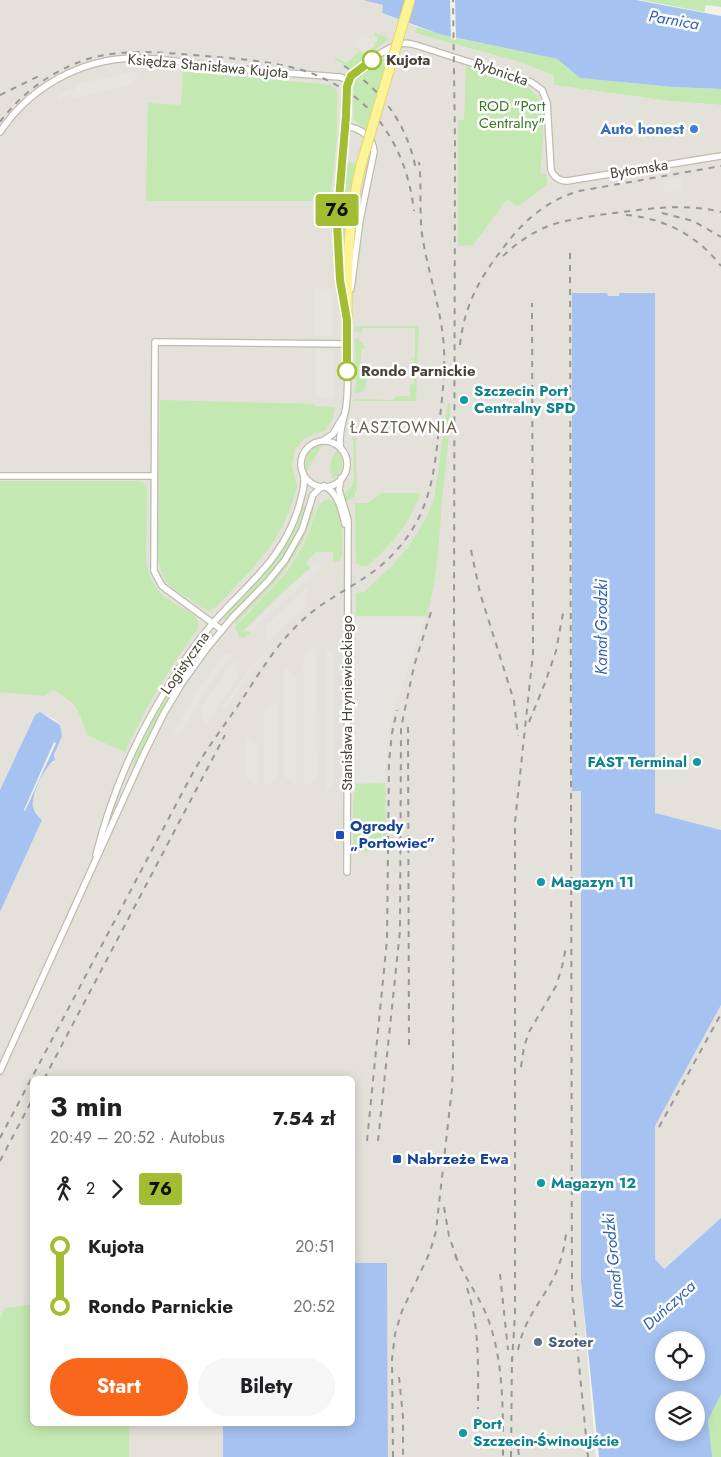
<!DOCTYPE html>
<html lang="pl">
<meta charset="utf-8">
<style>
:root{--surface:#fff;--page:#f6f6f6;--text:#202124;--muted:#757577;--accent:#f8671b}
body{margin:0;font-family:Jost,sans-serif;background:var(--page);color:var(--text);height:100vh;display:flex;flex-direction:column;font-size:19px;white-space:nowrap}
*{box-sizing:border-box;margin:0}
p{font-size:16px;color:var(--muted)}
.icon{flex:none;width:28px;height:28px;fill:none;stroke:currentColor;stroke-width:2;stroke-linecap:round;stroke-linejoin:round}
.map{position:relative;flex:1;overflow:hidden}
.panel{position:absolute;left:30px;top:1076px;width:325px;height:350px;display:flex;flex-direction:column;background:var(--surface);border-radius:8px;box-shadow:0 2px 12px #0003}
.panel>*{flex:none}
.badge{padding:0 10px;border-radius:4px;font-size:18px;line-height:32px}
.tools{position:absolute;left:655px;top:1331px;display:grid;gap:10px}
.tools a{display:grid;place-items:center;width:50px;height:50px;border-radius:50%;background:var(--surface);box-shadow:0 2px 12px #0003;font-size:25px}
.map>.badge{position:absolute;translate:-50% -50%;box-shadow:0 0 0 2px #fff}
.legs{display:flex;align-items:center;gap:8px;height:55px;padding:0 20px;font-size:16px}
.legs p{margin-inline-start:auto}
.overview{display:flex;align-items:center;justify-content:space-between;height:85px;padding:0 20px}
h1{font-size:28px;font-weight:700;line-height:38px}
.cta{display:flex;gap:10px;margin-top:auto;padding:10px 20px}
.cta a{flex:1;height:58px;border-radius:30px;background:var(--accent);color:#fff;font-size:20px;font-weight:700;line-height:58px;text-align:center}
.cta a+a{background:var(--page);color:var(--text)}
ul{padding:0 20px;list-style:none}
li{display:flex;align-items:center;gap:18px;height:60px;font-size:19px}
li i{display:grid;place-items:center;width:8px;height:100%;margin:0 6px;background:currentColor}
li i::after{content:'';width:12px;height:12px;margin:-6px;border:4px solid;border-radius:50%;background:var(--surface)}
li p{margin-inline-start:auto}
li:first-child i{background:linear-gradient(#0000 50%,currentColor 0)}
li:last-child i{background:linear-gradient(currentColor 50%,#0000 0)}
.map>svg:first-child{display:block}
.industrial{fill:#e3e1d9}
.green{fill:#c4e8b1}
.parking{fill:#e5e4df}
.water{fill:#a5c2f0;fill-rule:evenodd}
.pier{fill:#f4f2e8}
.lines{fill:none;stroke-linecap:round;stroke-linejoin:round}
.street-casing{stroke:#bfbcaa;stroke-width:8}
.primary-casing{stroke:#e3d667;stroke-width:11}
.street{stroke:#fff;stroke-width:5.5}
.primary{stroke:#fdf497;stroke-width:9}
.rail{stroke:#979797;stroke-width:2;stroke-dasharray:6 6;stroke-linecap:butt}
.primary-bridge-casing{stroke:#e3d667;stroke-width:11;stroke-linecap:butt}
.primary-bridge{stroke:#fdf497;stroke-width:9}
.line-1-casing{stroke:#fff;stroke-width:11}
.line-1{stroke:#a2bd31;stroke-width:8}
.stop-1-dot{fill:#fff;stroke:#a2bd31;stroke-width:2.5}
.shop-dot{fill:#3f7fe0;stroke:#fff;stroke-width:2}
.culture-dot{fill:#0f9aa8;stroke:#fff;stroke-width:2}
.transit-dot{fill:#1a4fb4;stroke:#fff;stroke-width:2}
.service-dot{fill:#5c6f8a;stroke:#fff;stroke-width:2}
.labels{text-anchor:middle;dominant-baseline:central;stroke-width:5;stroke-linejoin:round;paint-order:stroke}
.stop-label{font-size:15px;font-weight:bold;fill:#474436;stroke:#fff;text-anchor:start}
.street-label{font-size:15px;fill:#474436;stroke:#fff}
.park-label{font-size:15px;fill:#38792a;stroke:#fff}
.shop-label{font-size:15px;font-weight:bold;fill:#366cbe;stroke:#fff;text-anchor:end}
.culture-label{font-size:15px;font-weight:bold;fill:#0d838f;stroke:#fff;text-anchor:start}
.transit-label{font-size:15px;font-weight:bold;fill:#164399;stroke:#fff;text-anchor:start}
.service-label{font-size:15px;font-weight:bold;fill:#4e5e75;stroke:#fff;text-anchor:start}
.water-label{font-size:16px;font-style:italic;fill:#3062b2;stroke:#fff}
.neighbourhood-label{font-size:16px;letter-spacing:1px;fill:#6a644e;stroke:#fff}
</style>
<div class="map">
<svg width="721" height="1457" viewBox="0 0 721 1457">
<rect width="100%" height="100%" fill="#f4f2e8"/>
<g class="industrial">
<path d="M 0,0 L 363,0 L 384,5 L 382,13 L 417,27 L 415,33 L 516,61 L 553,75 L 554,85 L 669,101 L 721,105 L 721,830 L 655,814 L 655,293 L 620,293 L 619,296 L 607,296 L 607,293 L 572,293 L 573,791 L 581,791 L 581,1282 L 596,1457 L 388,1457 L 387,1264 L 353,1263 L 352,1079 L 32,1079 L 32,1304 L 5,1308 L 0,1316 L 0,912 L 42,820 L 33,809 L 33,799 L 45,769 L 54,762 L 56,748 L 62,736 L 60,725 L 54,719 L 40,712 L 35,715 L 0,790 Z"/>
<path d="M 721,1005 L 721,1218 L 663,1269 L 655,1259 L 655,1126 Z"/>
<rect x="129" y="1424" width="94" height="33"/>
</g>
<g class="green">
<path d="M 641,0 L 721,0 L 721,7 L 706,5 L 704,12 Z"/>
<path d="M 417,27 L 439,34 L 557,59 L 580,78 L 672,87 L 721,89 L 721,105 L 669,101 L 554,85 L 553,75 L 516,61 L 415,33 Z"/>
<path d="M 375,32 L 378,35 L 382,33 L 382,36 L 387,37 L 388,39 L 351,69 L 334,59 L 337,58 L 346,63 L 361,51 L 363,54 L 375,46 L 372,42 L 376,43 L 378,38 L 374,36 Z"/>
<path d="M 388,55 L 366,129 L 354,120 L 353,85 L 356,78 Z"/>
<path d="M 466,66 L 529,88 L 538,97 L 542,107 L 543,141 L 540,173 L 546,174 L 547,185 L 518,206 L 507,199 L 473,245 L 458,246 L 458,120 L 464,120 Z"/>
<path d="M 183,71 L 330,85 L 337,90 L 337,139 L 330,201 L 146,201 L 148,103 L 181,105 Z"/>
<path d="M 346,162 L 356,164 L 345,234 L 343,278 L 340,235 L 342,198 Z"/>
<path d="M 355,326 L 419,326 L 416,401 L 353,401 L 355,399 L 393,400 L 397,396 L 410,396 L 410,385 L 414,384 L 414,360 L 410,359 L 415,358 L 415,328 L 363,328 L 362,333 L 355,331 Z"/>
<path d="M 357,338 L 366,348 L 361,349 L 361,363 L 367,363 L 368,366 C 365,373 371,395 354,393 L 356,382 L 355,340 Z"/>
<path d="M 160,400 L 313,404 L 314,406 L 335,407 L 333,417 L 326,430 L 305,438 L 295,449 L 292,465 L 297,486 C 285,533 268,552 235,587 C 227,595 219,606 210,611 C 203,609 196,604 190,599 C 167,585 160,581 158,553 Z"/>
<path d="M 448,403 L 450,403 C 450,437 445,469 442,502 C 439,540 437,578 427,616 L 356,616 L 356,593 L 364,592 L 393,565 L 407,549 L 427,517 L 434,500 Z"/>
<path d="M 353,437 L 356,437 L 357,491 L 355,491 L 355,497 L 347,501 L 344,500 L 343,495 L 351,487 L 354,480 Z"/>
<path d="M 321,445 L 322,446 L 307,470 C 303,458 309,448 321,445 Z"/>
<path d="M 337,450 C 345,460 344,472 333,479 C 328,469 330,459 337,450 Z"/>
<path d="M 0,481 L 139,481 L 144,483 L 147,487 L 146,561 C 148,574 153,586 163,596 C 171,602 194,612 198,621 C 198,624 198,627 198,629 C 169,668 145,708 125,752 L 87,735 C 79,710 78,704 54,690 L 44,696 L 0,692 Z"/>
<path d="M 382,493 L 420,493 C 411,523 390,546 367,566 L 362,566 L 356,563 L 355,503 L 367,503 Z"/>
<path d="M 329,499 C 344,505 342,541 342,555 L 340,560 L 333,563 L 333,552 L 316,552 L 306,562 L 310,568 L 276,598 L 243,631 L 251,631 L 246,637 L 243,638 L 238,636 L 239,635 L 235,627 L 287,572 L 304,544 L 319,505 L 323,501 Z"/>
<path d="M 303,505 L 306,506 C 295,552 261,584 229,617 L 223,621 L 225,615 C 263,577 285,557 303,505 Z"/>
<path d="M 313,508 L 315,509 C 306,538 292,564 272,586 C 259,600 246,612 234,626 L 236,619 C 273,580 297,561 313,508 Z"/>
<path d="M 212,633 C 208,647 184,674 175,688 C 160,713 148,739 136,765 L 132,763 C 149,726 168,690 192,656 C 198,649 203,638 212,633 Z"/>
<path d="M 385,783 L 386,850 L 353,852 L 353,805 L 356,784 Z"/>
<path d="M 32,1304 L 32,1424 L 129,1424 L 129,1457 L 0,1457 L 0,1317 L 5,1308 Z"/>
<path d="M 721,1379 L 721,1457 L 704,1457 L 709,1428 L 708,1420 Z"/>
</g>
<g class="parking">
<path d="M 366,35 L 369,39 L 374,36 L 378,38 L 376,43 L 373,42 L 375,45 L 363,54 L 355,44 Z"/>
<path d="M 136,71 L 139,73 L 131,85 L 70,99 L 73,92 L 60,100 L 57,97 L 70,89 L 73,92 L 78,84 Z"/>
<path d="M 682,177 L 682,190 L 665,193 L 664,180 Z"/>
<path d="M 314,289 L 332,289 L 332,336 L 314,335 Z"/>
<path d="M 316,349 L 333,349 L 334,398 L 316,397 Z"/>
<path d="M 315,564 L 324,564 L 252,631 L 243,632 L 268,607 Z"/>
<path d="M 307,587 L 306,606 L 267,642 L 267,624 Z"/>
<path d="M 356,617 L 426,617 L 393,710 L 386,755 L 385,782 L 356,783 Z"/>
<path d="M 271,645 L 273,647 L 252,671 L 225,709 L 222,707 L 250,669 Z"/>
<path d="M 314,647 L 316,650 L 317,776 L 306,787 L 303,783 L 303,658 Z"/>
<path d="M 326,648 L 333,653 L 333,786 L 326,792 Z"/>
<path d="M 233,653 L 207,688 L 182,732 L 172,735 L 196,693 L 217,664 L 224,654 Z"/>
<path d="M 235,659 L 238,677 L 205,726 L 201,707 Z"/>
<path d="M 286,668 L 297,678 L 297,783 L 295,787 L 284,776 L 284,671 Z"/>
<path d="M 274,701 L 277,705 L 277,776 L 267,786 L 264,783 L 264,711 Z"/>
<path d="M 248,737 L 258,748 L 258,786 L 255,787 L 245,776 L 245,738 Z"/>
</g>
<g class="water">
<path d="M 363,0 L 636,0 L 721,16 L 721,89 L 672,87 L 580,78 L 557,59 L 439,34 L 382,13 L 383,5 Z"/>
<path d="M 572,293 L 607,293 L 608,296 L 619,296 L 619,293 L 655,293 L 655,813 L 721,830 L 721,1005 L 655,1126 L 655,1259 L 664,1269 L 721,1218 L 721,1394 L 708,1420 L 712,1457 L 599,1457 L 581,1282 L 581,791 L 572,791 ZM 664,1340 L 696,1340 L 696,1372 L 664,1372 ZM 664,1400 L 696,1400 L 696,1432 L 664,1432 Z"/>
<path d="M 40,712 L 60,725 L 62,736 L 54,755 L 55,760 C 45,765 31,796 33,807 C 34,812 38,816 42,820 L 0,912 L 0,790 L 35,715 Z"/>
<path d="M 353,1263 L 387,1263 L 388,1457 L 223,1457 L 223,1424 L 352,1424 Z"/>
</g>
<g class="pier">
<path d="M 450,0 L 455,0 L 456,40 L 451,39 Z"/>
<path d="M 54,742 L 56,743 L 25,811 L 24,810 Z"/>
</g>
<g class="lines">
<defs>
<g id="street">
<path d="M 345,126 C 360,128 373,136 374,152 L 360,220 L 351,289"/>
<path d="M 0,132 C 30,87 80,59 135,58 C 163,58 191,64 219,67 C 259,71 300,74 340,77 L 348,80"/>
<path d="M 344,303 C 332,241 340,185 345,124 C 346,113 344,90 348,81 C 351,72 389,46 400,44 C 406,42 412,44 419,46 L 531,82 L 542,90 L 547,103 L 551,170 C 554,177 559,181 567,181 L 721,156"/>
<path d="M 324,440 L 333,434 L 343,417"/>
<circle cx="324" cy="464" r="23"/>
<path d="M 341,449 C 337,438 344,419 346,407 C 350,378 346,348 347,318"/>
<path d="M 0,476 L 153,476"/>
<path d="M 341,478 L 339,490 L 348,520 L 347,872"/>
<path d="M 324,486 C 338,492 342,511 345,524"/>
<path d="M 222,630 L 162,586 L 154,571 L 155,342 L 347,344"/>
<path d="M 96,855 C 110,799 133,744 163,695 C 177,670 194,645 213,623 C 248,583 283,560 299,506 C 302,494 306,484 303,472"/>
<path d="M 0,1071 L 142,758 L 164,713 L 182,683 L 208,647 L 232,618 L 269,580 L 285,560 L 302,530 L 313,495 L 318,490 L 324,486"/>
</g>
<path id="primary" d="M 347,320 C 347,268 348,216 361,165"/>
</defs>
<use href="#street" class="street-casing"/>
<use href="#primary" class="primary-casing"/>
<use href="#street" class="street"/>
<use href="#primary" class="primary"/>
<g class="rail">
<path d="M 344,66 C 382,89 408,126 416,170"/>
<path d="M 0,95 L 41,75"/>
<path d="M 0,122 C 23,91 55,69 91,58 C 129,48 166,53 204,56 C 239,59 275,61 308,72 C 325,78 341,87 355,97 C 391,125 409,167 414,211"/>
<path d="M 662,213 L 693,221 L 721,237"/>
<path d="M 626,215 C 664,218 698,236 721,266"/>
<path d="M 570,253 L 572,1293 L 588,1457"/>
<path d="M 503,256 C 517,243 532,232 551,225 C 566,220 583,218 599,215 C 639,210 682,202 721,212"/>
<path d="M 460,345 C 464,308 478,280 501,251 C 521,223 545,201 579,191 L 721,166"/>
<path d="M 471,550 L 480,593 L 514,701 L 518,736"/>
<path d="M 529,722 L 545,683 L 556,651 L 564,608"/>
<path d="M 408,727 L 409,1045"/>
<path d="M 521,1067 L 524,1047 L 529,1032 L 556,986 L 562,967 L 566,947"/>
<path d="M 44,1079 L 225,735"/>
<path d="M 659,1127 L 721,1014"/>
<path d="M 0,1138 L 189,780 C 203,753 222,729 239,704 C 259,674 278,641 306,617 C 333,593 369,581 394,553 C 432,513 435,469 440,417 C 443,390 446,364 443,337 C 439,302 427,268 422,234 C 419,210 422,186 419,162"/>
<path d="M 367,1141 L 387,940 L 389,762 L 392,733 L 397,710"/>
<path d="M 378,1141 L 400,931 L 401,728 L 414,666 L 431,612"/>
<path d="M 0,1161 L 32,1100"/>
<path d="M 444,1207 L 449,1236 L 458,1262"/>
<path d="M 455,1255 C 464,1276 478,1295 487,1316 C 504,1360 503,1411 503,1457"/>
<path d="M 500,1274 L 508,1350"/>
<path d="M 467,1288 C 480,1327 478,1368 478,1409"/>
<path d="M 518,1350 C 524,1320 538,1306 552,1281 C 560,1266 564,1250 566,1234"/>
<path d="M 512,1362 L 515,1314 L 515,822 L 533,653 L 532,303"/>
<path d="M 399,1377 L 403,1417 L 403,1457"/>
<path d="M 517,1437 L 519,1457"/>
<path d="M 393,1457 L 392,1359 L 395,1334 L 402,1311 L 430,1252 L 436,1231 L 452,1088 L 453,1066 L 455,142 L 453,0"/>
<path d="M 511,1457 L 512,1357"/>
</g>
<defs>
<path id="primary-bridge" d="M 361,165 L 410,0"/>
</defs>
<use href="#primary-bridge" class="primary-bridge-casing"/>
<use href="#primary-bridge" class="primary-bridge"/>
</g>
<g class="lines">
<defs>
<path id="line-1" d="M 347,371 L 347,320 L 340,280 L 337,223 L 346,116 L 347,86 L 351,76 L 372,60"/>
</defs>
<use href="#line-1" class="line-1-casing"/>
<use href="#line-1" class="line-1"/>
</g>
<g class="stop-1-dot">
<circle cx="372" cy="60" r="9"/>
<circle cx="347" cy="371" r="9"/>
</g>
<circle class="shop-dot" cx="694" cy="129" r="5"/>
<g class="culture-dot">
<circle cx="464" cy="400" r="5"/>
<circle cx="697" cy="762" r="5"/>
<circle cx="541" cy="882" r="5"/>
<circle cx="541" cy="1183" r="5"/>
<circle cx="463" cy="1433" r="5"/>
</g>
<g class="transit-dot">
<rect x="335" y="830" width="10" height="10" rx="2.5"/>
<rect x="392" y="1154" width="10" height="10" rx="2.5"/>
</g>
<circle class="service-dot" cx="538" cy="1342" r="5"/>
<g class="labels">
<g class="stop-label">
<text x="386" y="60">Kujota</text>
<text x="361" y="371">Rondo Parnickie</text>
</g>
<g class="street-label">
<text transform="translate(208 66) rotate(5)">Księdza Stanisława Kujota</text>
<text transform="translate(501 72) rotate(19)">Rybnicka</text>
<text transform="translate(639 169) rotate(-9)">Bytomska</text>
<text transform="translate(185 663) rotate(-55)">Logistyczna</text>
<text transform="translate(347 703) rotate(-90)">Stanisława Hryniewieckiego</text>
</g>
<g class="park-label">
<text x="512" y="106">ROD "Port<tspan x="512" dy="17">Centralny"</tspan></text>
</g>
<g class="shop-label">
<text x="684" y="129">Auto honest</text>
</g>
<g class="culture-label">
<text x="474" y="391">Szczecin Port<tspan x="474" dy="17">Centralny SPD</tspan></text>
<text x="687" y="762" text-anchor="end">FAST Terminal</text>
<text x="551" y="882">Magazyn 11</text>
<text x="551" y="1183">Magazyn 12</text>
<text x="473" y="1424">Port<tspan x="473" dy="17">Szczecin-Świnoujście</tspan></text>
</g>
<g class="transit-label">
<text x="350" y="826">Ogrody<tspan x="350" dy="17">„Portowiec”</tspan></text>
<text x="407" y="1159">Nabrzeże Ewa</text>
</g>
<g class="service-label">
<text x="548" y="1342">Szoter</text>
</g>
<g class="water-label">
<text transform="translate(674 20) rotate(10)">Parnica</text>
<text transform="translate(601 627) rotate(-90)">Kanał Grodzki</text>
<text transform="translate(613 1261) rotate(-96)">Kanał Grodzki</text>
<text transform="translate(669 1305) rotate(-42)">Duńczyca</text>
</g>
<g class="neighbourhood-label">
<text x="404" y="427">ŁASZTOWNIA</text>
</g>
</g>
</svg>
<div class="tools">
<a><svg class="icon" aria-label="locate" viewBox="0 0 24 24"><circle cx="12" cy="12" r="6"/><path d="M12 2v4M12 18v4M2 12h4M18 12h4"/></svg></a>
<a><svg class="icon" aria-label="layers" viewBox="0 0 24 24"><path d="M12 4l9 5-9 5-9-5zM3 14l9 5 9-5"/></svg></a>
</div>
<b class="badge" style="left:337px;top:210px;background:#a2bd31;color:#111">76</b>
<section class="panel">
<div class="overview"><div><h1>3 min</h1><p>20:49 – 20:52 · Autobus</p></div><b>7.54 zł</b></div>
<div class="legs"><svg class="icon" aria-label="walk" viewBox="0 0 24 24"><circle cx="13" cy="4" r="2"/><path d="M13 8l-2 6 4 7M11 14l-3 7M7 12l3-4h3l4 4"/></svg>2<svg class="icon" aria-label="forward" viewBox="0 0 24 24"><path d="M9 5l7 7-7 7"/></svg><b class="badge" style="background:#a2bd31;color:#111">76</b></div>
<ul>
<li><i style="color:#a2bd31"></i><b>Kujota</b><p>20:51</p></li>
<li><i style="color:#a2bd31"></i><b>Rondo Parnickie</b><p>20:52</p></li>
</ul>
<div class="cta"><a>Start</a><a>Bilety</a></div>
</section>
</div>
